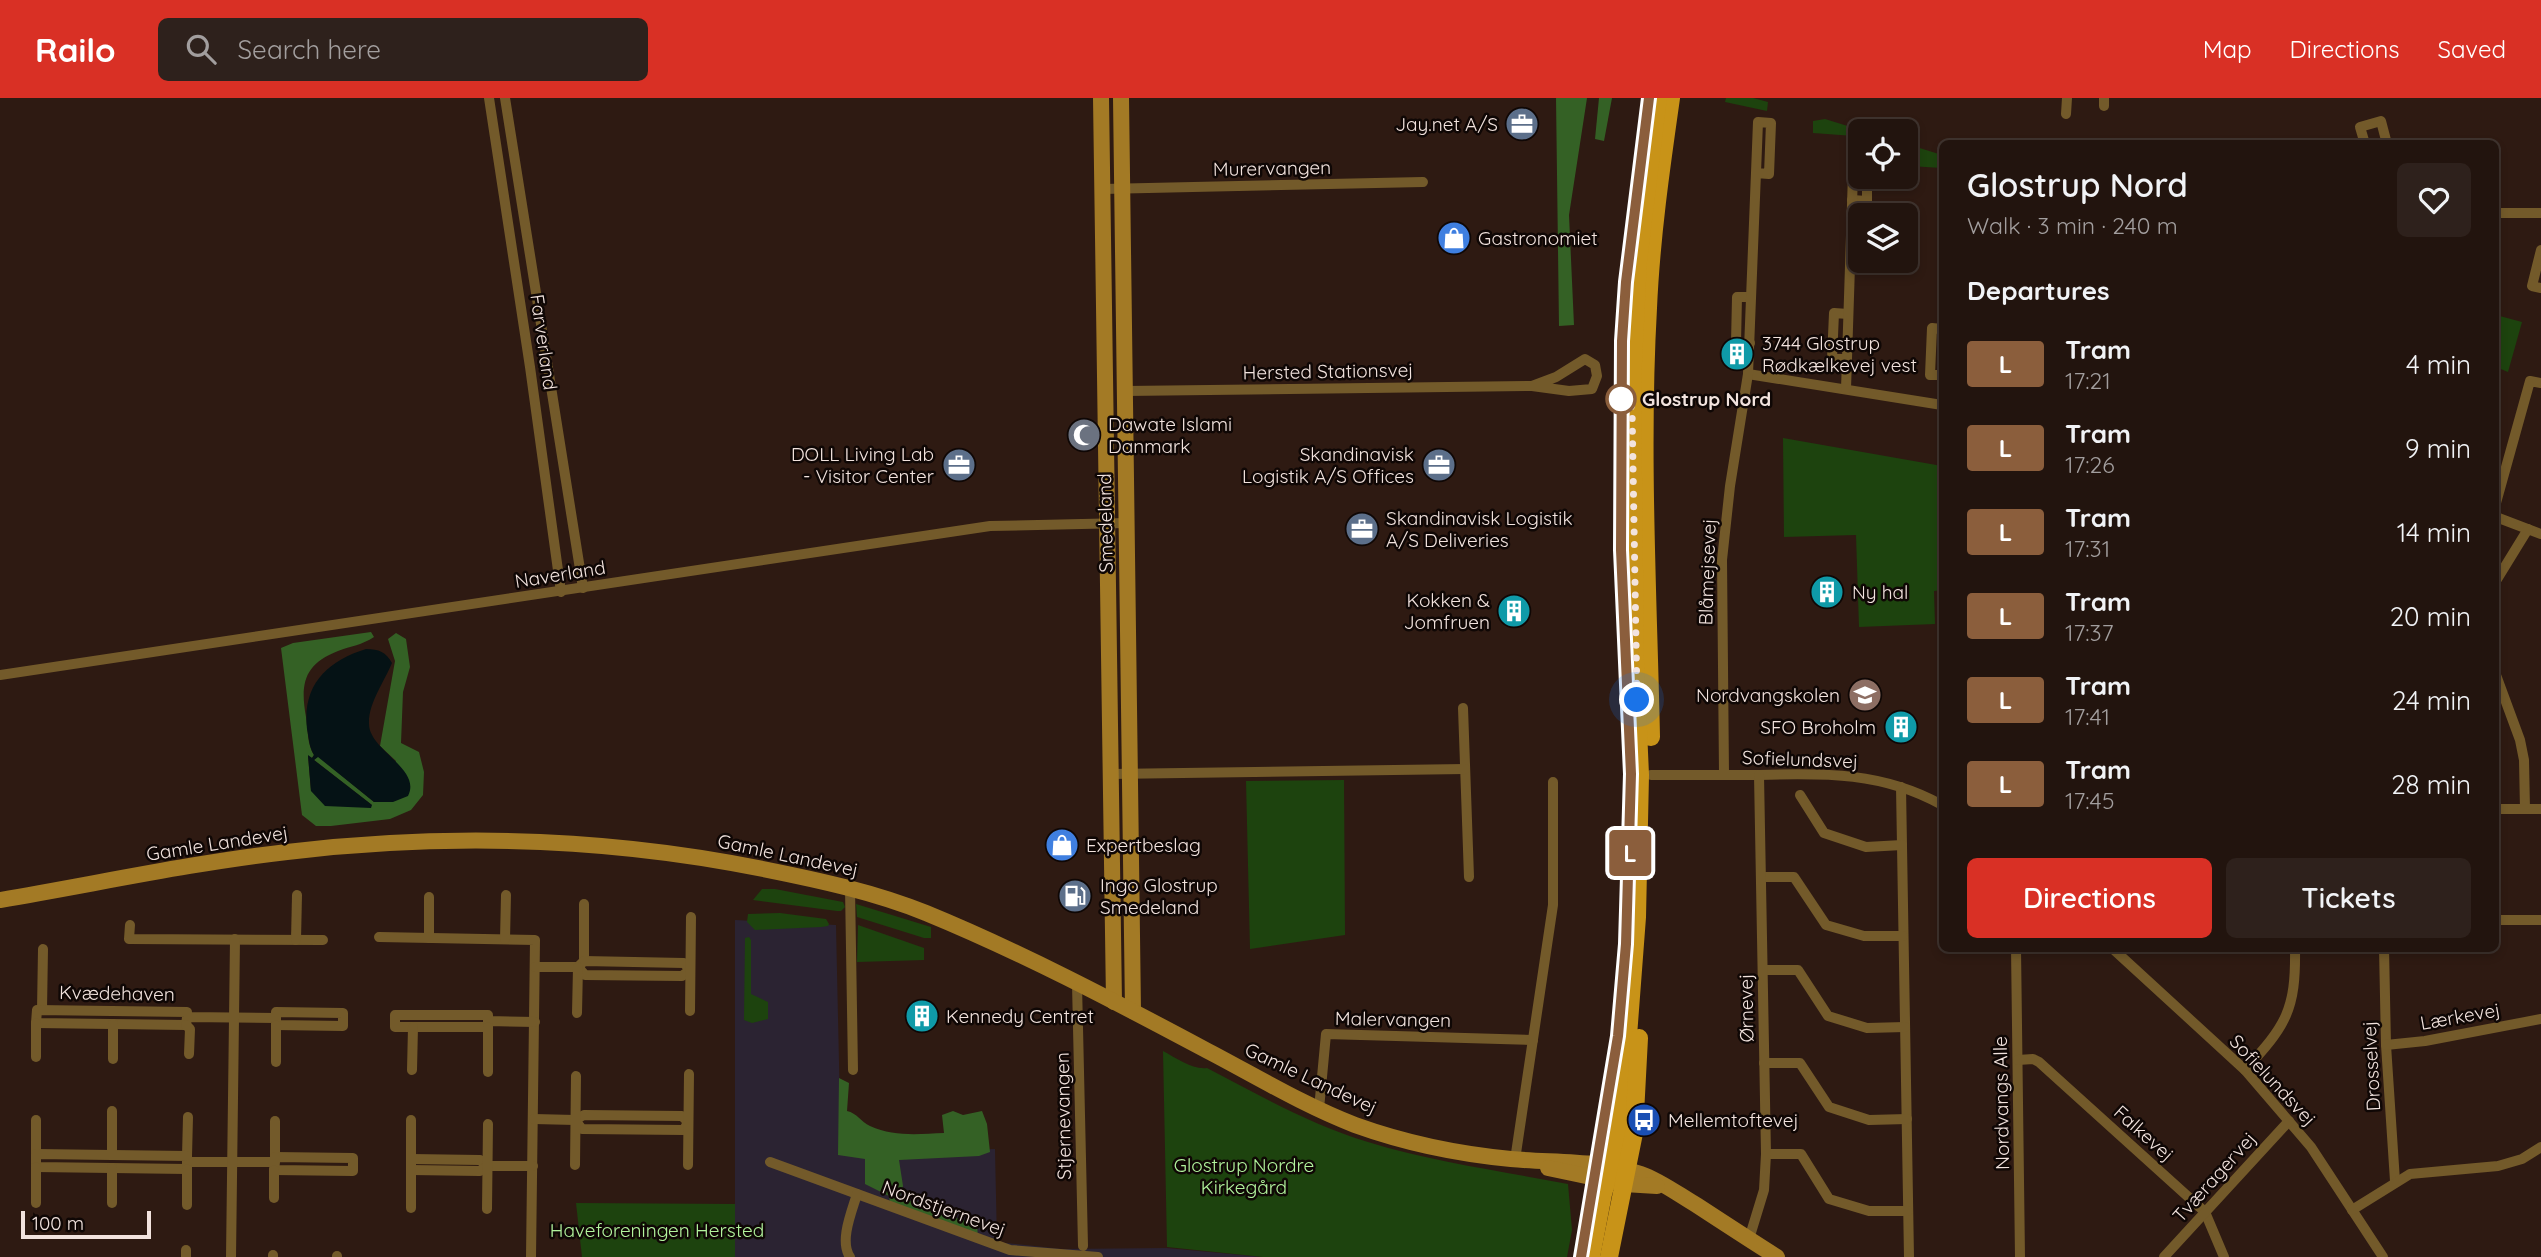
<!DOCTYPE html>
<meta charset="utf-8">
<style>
:root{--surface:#22140e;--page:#2e211c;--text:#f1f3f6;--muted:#a29e9e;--line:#3f332e;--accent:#d93025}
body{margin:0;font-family:Quicksand,sans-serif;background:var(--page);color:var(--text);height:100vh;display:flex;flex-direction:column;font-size:26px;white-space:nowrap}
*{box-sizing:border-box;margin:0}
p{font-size:23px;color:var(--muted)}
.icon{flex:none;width:38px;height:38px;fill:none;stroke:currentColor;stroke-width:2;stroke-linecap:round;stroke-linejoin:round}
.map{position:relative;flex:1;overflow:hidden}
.details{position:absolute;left:1939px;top:42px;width:560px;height:812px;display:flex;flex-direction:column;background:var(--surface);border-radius:10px;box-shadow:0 4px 10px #0003,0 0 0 2px var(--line)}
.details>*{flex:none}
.badge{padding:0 14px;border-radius:5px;font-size:24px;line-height:46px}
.buttons{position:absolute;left:1848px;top:21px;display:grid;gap:14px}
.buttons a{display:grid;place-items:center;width:70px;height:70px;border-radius:10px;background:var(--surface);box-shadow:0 4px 10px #0003,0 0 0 2px var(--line);font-size:35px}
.scale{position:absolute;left:21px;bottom:18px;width:130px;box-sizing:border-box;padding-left:7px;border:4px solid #f2e3de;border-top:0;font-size:19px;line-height:24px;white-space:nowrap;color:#f2e3de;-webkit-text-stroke:5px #0f0705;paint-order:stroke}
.you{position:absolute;width:35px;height:35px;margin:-18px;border:5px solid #fff;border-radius:50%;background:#1a73e8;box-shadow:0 0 0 10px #1a73e833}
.map>.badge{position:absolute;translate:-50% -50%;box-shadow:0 0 0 4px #fff}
h2{padding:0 28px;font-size:26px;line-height:63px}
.round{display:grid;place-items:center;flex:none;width:74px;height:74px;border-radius:10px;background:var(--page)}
.headline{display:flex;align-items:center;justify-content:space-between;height:119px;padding:0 28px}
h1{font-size:33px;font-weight:600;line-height:52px}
.button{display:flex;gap:14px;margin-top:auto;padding:14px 28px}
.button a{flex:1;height:80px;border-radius:10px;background:var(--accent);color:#fff;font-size:28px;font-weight:600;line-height:80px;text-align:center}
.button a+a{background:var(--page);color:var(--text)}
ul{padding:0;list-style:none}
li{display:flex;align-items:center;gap:21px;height:84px;padding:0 28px}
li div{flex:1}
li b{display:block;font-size:26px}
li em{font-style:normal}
li .badge{min-width:77px;font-weight:700;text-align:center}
header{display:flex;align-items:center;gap:42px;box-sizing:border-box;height:98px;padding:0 35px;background:var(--accent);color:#fff}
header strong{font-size:33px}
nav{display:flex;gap:38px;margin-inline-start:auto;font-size:24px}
.search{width:490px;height:63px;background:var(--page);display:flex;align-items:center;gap:18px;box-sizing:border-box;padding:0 24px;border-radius:10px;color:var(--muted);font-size:26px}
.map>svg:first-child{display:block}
.medical{fill:#2b2332}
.green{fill:#1d430e}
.forest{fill:#346125}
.water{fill:#051215}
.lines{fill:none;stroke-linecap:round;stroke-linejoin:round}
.street{stroke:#735a2a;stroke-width:10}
.secondary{stroke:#a37a25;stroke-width:16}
.primary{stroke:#c89318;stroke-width:18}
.tram{stroke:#b7a6a0;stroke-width:2}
.line-casing{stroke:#fff;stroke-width:16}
.line{stroke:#8b5e3c;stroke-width:10}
.walk{stroke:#f2e3de;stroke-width:7;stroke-dasharray:0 12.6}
.stop-dot{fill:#fff;stroke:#8b5e3c;stroke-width:3.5}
.labels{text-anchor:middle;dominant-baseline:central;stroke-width:5;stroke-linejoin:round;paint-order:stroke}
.poi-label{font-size:19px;fill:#f2e3de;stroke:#0f0705;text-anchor:start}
.street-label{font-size:19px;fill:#f2e3de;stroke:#0f0705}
.stop-label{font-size:19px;font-weight:bold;fill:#f2e3de;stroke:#0f0705;text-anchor:start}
.park-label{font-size:19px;fill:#b2f49d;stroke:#0f0705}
</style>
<header>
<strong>Railo</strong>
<div class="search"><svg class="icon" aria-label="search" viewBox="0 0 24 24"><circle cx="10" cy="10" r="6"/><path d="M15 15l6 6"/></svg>Search here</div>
<nav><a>Map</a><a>Directions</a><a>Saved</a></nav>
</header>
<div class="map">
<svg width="2541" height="1159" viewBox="0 0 2541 1159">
<rect width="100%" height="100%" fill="#2e1a12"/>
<path class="medical" d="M 735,822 L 836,827 L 841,1056 L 995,1051 L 997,1144 L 1062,1151 L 1167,1150 L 1263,1159 L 735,1159 Z"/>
<g class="green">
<path d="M 1726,0 L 1753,0 L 1768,4 L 1767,13 L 1725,4 Z"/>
<path d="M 1825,21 L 1854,30 L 1854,38 L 1813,35 L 1813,23 Z"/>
<path d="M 1910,47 L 1942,57 L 1942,70 L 1909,68 Z"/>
<path d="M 2496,217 L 2522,224 L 2508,274 L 2496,269 Z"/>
<path d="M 1783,340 L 1942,368 L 1942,492 L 1934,493 L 1935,526 L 1859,529 L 1856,437 L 1784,439 Z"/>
<path d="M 1344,682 L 1345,837 L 1250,851 L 1246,683 Z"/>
<path d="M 762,791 L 775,791 L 843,804 L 845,809 L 841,813 L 837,813 L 753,802 Z"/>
<path d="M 856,806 L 931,829 L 931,840 L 924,840 L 857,819 Z"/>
<path d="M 780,815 L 826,821 L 829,826 L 828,828 L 821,829 L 755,832 L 747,824 L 748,816 Z"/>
<path d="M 858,827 L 924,850 L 924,862 L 857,864 Z"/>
<path d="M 749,839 L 751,842 L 751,896 L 768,904 L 768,921 L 752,925 L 744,922 L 745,840 Z"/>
<path d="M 1163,953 C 1176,960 1193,972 1207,970 C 1259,997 1311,1027 1368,1044 C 1433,1064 1501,1073 1568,1086 L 1572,1132 L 1567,1159 L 1263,1159 L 1167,1149 Z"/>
<path d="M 576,1105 L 735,1106 L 735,1159 L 582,1159 Z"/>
</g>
<g class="forest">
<path d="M 1556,0 L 1587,0 L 1569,117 L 1574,227 L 1559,228 Z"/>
<path d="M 1599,0 L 1612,0 L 1604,43 L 1595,41 Z"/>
<path d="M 371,534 L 374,539 C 362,547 351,548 338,553 C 304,566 300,586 306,619 C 308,632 307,646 314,657 L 312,660 L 308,658 L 311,693 L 372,707 L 314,662 L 318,658 L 374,704 L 396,663 L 380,648 L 395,563 L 388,541 L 396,535 L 406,541 L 410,569 L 403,594 L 401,645 L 419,654 L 424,674 L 423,697 L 411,712 L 390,721 L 331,728 L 316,728 L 302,717 L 281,550 L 293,545 Z"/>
<path d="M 839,980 L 849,985 L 847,1013 C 857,1015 861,1024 870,1028 C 894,1039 919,1036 944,1035 L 942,1017 L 953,1013 L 963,1017 L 982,1013 L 987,1026 L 990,1054 L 979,1058 L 899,1062 L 903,1088 L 899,1101 L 926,1105 L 954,1119 L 977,1127 L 978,1139 L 890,1105 L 889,1098 L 865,1086 L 865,1061 L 838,1057 Z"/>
</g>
<path class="water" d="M 366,551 C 379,551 386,554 392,565 C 384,584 368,606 369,626 C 369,652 422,671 408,698 L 393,704 L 374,704 L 318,659 L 314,662 L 372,707 L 371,710 L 325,708 L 311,693 L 308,657 L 312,660 L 314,657 C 309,649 309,640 307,631 C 302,587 327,563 366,551 Z"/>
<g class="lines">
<g class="street">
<path d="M 489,0 L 530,269 L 561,494"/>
<path d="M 505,0 L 583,490"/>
<path d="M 2104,8 L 2104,0"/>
<path d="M 2066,16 L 2067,0"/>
<path d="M 2365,46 L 2360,29 L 2381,23 L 2387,46"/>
<path d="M 1103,91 L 1423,84"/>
<path d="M 1852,102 L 1867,103 L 1867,79"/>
<path d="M 2496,115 L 2541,115"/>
<path d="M 2541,152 L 2532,188 L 2541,190"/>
<path d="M 1942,231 L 1932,230 L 1930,277 L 1942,277"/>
<path d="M 1750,245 L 1736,245 L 1737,199 L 1751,199"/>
<path d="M 1847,261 L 1832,261 L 1834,215 L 1848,216"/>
<path d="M 1748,276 L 1942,307"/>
<path d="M 1846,291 L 1854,45 L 1860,45"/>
<path d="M 1125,293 L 1532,288 L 1569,293 L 1592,291 L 1597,278 L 1595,267 L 1585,261 L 1556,279 L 1532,288"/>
<path d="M 2496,405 L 2530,283 L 2541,285"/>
<path d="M 2496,419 L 2541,436"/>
<path d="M 2496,483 L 2528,431"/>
<path d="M 0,577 L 990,428 L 1126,425"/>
<path d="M 2496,577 L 2520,642 L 2524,662 L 2525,711"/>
<path d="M 1463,610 L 1469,779"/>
<path d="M 1111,676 L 1465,671"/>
<path d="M 1724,676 L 1722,462 L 1730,388 L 1748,276 L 1758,24 L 1771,25 L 1769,76 L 1756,75"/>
<path d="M 1651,677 C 1687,677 1723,677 1759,677 C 1825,675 1883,674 1942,707"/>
<path d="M 1901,689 L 1909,1159"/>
<path d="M 1800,697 L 1824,735 L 1866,749 L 1902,747"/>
<path d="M 2496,711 L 2541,711"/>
<path d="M 1761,779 L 1794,779 L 1826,827 L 1864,838 L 1903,838"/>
<path d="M 850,790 L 853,972"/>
<path d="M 429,799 L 429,840"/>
<path d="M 2496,822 L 2541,822"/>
<path d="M 130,827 L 129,841 L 323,842"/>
<path d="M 379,839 L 535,842 L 531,1159"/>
<path d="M 505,841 L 506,797"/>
<path d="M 296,842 L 297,797"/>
<path d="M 2016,850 L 2020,1159"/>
<path d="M 2112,850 L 2245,972 L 2311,1049 L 2383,1159"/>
<path d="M 2384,850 L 2386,947 L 2395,1083"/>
<path d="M 584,863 L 584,806"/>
<path d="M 535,869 L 578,869 L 584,863 L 684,865 L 690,872 L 682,878 L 585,877 L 578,869"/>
<path d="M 1763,872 L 1798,872 L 1828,918 L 1867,930 L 1905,929"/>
<path d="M 1077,886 L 1083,1148"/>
<path d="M 42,912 L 43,851"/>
<path d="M 690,913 L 691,819"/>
<path d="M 577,915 L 578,869"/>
<path d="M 187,919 L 186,927 L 36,925 L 37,912 L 187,914 L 187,919 L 276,920 L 276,914 L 343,915 L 343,928 L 276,927 L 276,920"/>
<path d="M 488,923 L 488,917 L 395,917 L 395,929 L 488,929 L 488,923 L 535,924"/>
<path d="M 186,927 L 190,931 L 189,956"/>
<path d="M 276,927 L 276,964"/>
<path d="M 488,929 L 488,974"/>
<path d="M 2386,947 L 2425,943 L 2541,921"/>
<path d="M 36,959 L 36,925"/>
<path d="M 113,961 L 113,926"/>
<path d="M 2018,962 L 2033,961 L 2039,964 L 2205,1114 L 2224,1159"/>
<path d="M 1764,965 L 1800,965 L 1829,1009 L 1869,1022 L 1907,1021"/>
<path d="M 412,972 L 413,929"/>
<path d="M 2245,972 C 2286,927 2296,913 2295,850"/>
<path d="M 1319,1011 L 1326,936 L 1533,942"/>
<path d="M 534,1021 L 575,1022 L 584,1017 L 682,1018 L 688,1024 L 684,1032 L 582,1031 L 575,1022"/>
<path d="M 36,1056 L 36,1022"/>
<path d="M 1766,1056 L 1801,1056 L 1829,1101 L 1869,1113 L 1908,1113"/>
<path d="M 112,1057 L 112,1013"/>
<path d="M 187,1058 L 188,1019"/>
<path d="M 275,1059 L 275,1023"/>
<path d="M 411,1061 L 480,1062 L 487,1068"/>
<path d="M 1515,1062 L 1553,807 L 1553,684"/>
<path d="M 187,1064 L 187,1071 L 36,1069 L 36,1056 L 187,1058 L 187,1064 L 275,1064 L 275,1059 L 353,1060 L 353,1073 L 274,1072 L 275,1064"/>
<path d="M 770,1064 L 1010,1152 L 1098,1159"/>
<path d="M 575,1067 L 576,978"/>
<path d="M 688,1067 L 689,976"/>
<path d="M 36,1069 L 36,1105"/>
<path d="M 274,1072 L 274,1100"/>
<path d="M 411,1072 L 480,1073 L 487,1068 L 533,1068"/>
<path d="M 112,1105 L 112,1070"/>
<path d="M 187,1107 L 187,1071"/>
<path d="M 411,1110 L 411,1022"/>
<path d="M 487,1111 L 488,1026"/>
<path d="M 2352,1112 L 2410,1076 L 2498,1068 L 2522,1061 L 2541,1049"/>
<path d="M 1749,1141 L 1764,1092 L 1766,1056 L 1759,677"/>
<path d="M 337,1158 L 337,1159"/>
<path d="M 186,1159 L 186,1152"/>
<path d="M 231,1159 L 235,841"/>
<path d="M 273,1159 L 273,1157"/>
<path d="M 850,1159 C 839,1143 852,1113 857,1096"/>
<path d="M 2164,1159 L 2289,1023"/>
</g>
<g class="secondary">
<path d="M 1101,0 L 1114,904"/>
<path d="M 1121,0 L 1133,913"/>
<path d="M 0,802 C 95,786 191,765 287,754 C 447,735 605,739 763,771 C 818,782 874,794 926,815 C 1021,854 1114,903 1204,951 C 1254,977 1303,1007 1355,1027 C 1405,1045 1458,1056 1511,1061 C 1554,1065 1599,1062 1641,1076 C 1661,1083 1679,1097 1698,1108 C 1724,1125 1750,1142 1777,1159"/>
<path d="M 1588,1066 L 1597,1065 L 1607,1050 L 1615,1000"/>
<path d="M 1548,1070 L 1624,1086 L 1657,1088"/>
</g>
<g class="primary">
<path d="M 1651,639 C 1648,497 1640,352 1648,210 C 1651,140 1661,70 1671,0"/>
<path d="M 1591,1159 L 1603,1096 L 1618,1042 L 1623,1004 L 1637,819 L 1640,677 L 1635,563 L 1632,285 L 1638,163 L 1658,0"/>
<path d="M 1609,1159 L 1634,1035 L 1639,940"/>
</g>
<path class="tram" d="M 1581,1159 L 1618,938 L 1626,847 L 1631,704 L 1631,643 L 1621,468 L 1622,223 L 1649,0"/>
</g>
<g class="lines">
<defs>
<path id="line" d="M 1581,1159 L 1618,938 L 1626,846 L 1631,676 L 1621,452 L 1622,243 L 1626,184 L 1649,0"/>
</defs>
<use href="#line" class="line-casing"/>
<use href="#line" class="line"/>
<path class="walk" d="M 1621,301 L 1632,309 L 1637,602"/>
</g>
<defs>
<symbol id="office-disc" viewBox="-11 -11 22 22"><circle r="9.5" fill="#5c6f8a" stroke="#0f0705"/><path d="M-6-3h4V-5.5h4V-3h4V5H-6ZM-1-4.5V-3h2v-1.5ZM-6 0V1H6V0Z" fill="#fff"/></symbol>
<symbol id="shop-disc" viewBox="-11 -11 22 22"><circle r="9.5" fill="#3f7fe0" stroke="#0f0705"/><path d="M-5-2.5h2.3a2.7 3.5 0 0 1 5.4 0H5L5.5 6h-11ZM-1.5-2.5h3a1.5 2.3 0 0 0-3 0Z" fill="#fff"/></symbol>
<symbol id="building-disc" viewBox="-11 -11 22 22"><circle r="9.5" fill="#0f9aa8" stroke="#0f0705"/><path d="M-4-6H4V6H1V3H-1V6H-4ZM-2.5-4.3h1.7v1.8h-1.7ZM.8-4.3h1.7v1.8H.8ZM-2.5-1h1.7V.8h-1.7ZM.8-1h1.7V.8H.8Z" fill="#fff"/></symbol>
<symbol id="mosque-disc" viewBox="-11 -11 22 22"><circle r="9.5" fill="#6b7280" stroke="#0f0705"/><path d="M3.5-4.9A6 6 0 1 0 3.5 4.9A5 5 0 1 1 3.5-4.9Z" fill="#fff"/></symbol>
<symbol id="school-disc" viewBox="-11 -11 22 22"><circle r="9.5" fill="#8d6e63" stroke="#0f0705"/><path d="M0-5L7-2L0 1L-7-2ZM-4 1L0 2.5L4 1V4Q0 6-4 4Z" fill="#fff"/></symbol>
<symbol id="fuel-disc" viewBox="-11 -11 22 22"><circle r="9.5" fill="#5c6f8a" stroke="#0f0705"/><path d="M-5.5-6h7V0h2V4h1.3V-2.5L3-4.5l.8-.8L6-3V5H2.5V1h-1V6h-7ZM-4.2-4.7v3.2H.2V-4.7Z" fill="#fff"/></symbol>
<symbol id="bus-disc" viewBox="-11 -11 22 22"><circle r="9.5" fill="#1a4fb4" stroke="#0f0705"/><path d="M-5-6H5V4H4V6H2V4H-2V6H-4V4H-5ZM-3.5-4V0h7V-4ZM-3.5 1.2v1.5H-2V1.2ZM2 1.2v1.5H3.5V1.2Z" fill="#fff"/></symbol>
</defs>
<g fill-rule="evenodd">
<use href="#office-disc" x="1503" y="7" width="38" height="38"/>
<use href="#shop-disc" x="1435" y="121" width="38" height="38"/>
<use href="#building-disc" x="1718" y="237" width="38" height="38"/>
<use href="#mosque-disc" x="1065" y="318" width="38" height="38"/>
<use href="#office-disc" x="940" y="348" width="38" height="38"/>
<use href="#office-disc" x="1420" y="348" width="38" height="38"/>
<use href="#office-disc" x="1343" y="412" width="38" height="38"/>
<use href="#building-disc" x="1808" y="475" width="38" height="38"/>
<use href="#building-disc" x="1495" y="494" width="38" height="38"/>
<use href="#school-disc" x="1846" y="578" width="38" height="38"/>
<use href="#building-disc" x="1882" y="610" width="38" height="38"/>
<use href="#shop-disc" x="1043" y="728" width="38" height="38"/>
<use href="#fuel-disc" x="1056" y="779" width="38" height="38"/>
<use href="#building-disc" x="903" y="899" width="38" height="38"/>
<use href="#bus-disc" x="1625" y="1003" width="38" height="38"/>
</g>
<circle class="stop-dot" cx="1621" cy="301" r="14"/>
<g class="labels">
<g class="poi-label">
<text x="1498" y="26" text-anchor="end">Jay.net A/S</text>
<text x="1478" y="140">Gastronomiet</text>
<text x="1762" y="245">3744 Glostrup<tspan x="1762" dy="22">Rødkælkevej vest</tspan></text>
<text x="1108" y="326">Dawate Islami<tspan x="1108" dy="22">Danmark</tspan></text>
<text x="934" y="356" text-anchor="end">DOLL Living Lab<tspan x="934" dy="22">- Visitor Center</tspan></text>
<text x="1414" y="356" text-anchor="end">Skandinavisk<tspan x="1414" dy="22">Logistik A/S Offices</tspan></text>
<text x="1386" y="420">Skandinavisk Logistik<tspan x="1386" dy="22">A/S Deliveries</tspan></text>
<text x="1852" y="494">Ny hal</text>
<text x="1490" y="502" text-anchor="end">Kokken &amp;<tspan x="1490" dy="22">Jomfruen</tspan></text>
<text x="1840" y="597" text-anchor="end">Nordvangskolen</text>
<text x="1876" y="629" text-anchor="end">SFO Broholm</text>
<text x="1086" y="747">Expertbeslag</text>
<text x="1100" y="787">Ingo Glostrup<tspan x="1100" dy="22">Smedeland</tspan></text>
<text x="946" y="918">Kennedy Centret</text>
<text x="1668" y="1022">Mellemtoftevej</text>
</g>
<g class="street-label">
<text transform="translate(1272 70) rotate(-1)">Murervangen</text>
<text transform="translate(544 244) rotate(82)">Farverland</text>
<text transform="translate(1328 273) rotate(-1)">Hersted Stationsvej</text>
<text transform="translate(1105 425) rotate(-91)">Smedeland</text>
<text transform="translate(1707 474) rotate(-88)">Blåmejsevej</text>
<text transform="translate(560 476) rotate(-9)">Naverland</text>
<text transform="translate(1800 661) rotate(2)">Sofielundsvej</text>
<text transform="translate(217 745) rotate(-9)">Gamle Landevej</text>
<text transform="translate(788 757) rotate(12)">Gamle Landevej</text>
<text transform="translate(117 895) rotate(1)">Kvædehaven</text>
<text transform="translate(1746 910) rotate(-91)">Ørnevej</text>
<text transform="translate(2460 918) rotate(-10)">Lærkevej</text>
<text transform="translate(1393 921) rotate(1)">Malervangen</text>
<text transform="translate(2371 968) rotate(-93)">Drosselvej</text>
<text transform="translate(1311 980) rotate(25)">Gamle Landevej</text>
<text transform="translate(2273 982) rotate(47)">Sofielundsvej</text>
<text transform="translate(2001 1005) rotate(-91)">Nordvangs Alle</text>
<text transform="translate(1063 1018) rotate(-91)">Stjernevangen</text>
<text transform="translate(2144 1035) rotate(42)">Falkevej</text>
<text transform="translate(2214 1079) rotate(-48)">Tværagervej</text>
<text transform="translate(944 1110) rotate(20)">Nordstjernevej</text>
</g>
<g class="stop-label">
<text x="1642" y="301">Glostrup Nord</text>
</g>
<g class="park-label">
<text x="1244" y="1067">Glostrup Nordre<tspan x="1244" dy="22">Kirkegård</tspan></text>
<text x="657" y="1132">Haveforeningen Hersted</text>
</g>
</g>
</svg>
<div class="buttons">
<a><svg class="icon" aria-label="locate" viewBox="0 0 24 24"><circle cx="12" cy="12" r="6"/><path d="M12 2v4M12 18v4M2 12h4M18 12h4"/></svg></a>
<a><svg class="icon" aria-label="layers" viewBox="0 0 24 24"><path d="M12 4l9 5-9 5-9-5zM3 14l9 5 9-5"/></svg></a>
</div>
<div class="scale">100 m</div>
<div class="you" style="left:1637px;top:602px"></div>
<b class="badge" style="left:1630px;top:755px;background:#8b5e3c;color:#fff">L</b>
<section class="details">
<div class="headline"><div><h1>Glostrup Nord</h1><p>Walk · 3 min · 240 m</p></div><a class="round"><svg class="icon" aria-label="heart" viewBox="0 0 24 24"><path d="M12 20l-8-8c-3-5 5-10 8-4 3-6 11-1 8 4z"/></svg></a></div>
<h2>Departures</h2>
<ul>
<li><span class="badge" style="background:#8b5e3c;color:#fff">L</span><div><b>Tram</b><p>17:21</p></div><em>4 min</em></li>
<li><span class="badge" style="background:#8b5e3c;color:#fff">L</span><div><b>Tram</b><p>17:26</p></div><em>9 min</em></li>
<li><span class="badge" style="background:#8b5e3c;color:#fff">L</span><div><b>Tram</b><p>17:31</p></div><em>14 min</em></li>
<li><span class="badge" style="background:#8b5e3c;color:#fff">L</span><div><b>Tram</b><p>17:37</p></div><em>20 min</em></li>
<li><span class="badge" style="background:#8b5e3c;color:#fff">L</span><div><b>Tram</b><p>17:41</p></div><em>24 min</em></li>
<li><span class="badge" style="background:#8b5e3c;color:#fff">L</span><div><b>Tram</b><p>17:45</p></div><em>28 min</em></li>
</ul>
<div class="button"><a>Directions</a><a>Tickets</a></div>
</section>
</div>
